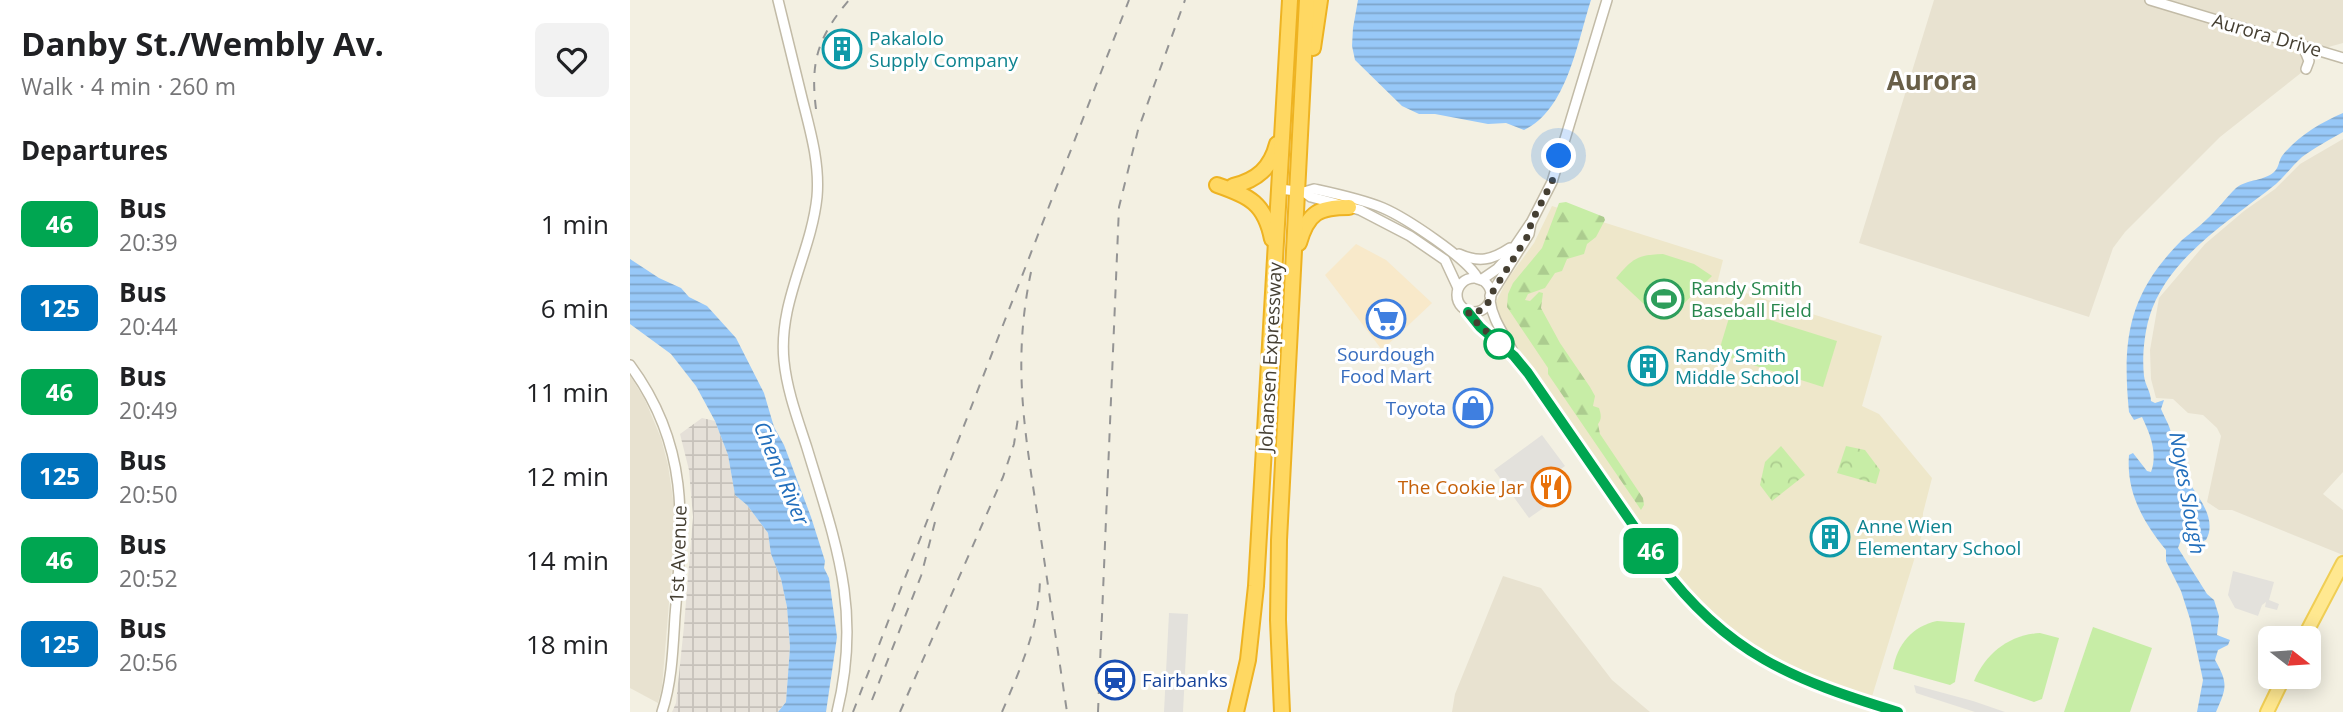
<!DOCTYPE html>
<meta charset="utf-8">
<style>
:root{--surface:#fff;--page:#f2f2f2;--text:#202124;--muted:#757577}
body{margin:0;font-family:"Open Sans",sans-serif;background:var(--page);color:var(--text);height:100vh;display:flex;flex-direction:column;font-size:26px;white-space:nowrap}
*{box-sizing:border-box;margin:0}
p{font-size:23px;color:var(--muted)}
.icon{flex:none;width:38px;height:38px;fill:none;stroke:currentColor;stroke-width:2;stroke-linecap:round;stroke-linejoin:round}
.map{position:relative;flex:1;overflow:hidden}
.drawer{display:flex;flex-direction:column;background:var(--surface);width:630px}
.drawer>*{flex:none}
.badge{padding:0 14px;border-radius:10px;font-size:24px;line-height:46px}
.needle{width:46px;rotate:107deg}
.buttons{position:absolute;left:1628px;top:626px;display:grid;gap:14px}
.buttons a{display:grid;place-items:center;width:63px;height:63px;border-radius:10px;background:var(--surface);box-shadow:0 4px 18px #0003;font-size:35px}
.you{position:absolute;width:35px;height:35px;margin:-18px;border:5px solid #fff;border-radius:50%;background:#1a73e8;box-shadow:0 0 0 10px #1a73e833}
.map>.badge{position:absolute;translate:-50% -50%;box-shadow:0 0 0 4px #fff}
h2{padding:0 21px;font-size:26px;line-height:63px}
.round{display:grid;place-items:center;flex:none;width:74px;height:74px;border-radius:10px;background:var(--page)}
.overview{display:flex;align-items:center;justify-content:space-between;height:119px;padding:0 21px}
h1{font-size:33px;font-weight:700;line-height:52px}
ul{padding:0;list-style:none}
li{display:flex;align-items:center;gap:21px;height:84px;padding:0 21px}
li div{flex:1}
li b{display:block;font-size:26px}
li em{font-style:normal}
li .badge{min-width:77px;font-weight:700;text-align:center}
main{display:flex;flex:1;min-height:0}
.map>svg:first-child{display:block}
.residential{fill:#e8e2d0}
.commercial{fill:#f8e9ca}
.industrial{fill:url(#industrial-grid)}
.education{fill:#eee7ca}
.forest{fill:url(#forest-firs)}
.park{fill:url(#park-crowns)}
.pitch{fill:#c7eda6}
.parking{fill:#e3e1dc}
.water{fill:url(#water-rules)}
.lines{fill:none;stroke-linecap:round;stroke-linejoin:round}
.minor-casing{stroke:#c2bba7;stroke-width:12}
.major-casing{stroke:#f0ce54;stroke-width:16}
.highway-casing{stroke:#eeb322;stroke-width:18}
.minor{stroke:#fff;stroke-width:9}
.major{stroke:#ffe890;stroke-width:12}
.highway{stroke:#ffd862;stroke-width:14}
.rail{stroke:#949494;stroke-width:2;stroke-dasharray:9 9;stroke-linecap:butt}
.line-casing{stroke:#fff;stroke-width:16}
.line{stroke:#00a651;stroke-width:10}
.walk{stroke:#453f32;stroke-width:7;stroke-dasharray:0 12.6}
.stop-dot{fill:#fff;stroke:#00a651;stroke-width:3.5}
.labels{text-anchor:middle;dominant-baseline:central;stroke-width:6;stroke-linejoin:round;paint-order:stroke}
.street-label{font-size:19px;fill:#453f32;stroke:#fff}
.culture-label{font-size:19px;fill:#0d838f;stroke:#fff;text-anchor:start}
.leisure-label{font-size:19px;fill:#27864d;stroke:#fff;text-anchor:start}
.shop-label{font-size:19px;fill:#366cbe;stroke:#fff}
.food-label{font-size:19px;fill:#c56008;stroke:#fff;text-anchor:end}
.transit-label{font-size:19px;fill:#164399;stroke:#fff;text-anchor:start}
.water-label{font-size:21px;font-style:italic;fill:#216ebc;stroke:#fff}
.district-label{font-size:26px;font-weight:bold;fill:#695f48;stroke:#fff}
</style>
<main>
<section class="drawer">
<div class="overview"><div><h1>Danby St./Wembly Av.</h1><p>Walk · 4 min · 260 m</p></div><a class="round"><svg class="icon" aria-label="heart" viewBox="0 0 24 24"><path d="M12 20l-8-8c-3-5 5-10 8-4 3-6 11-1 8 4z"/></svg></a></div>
<h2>Departures</h2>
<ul>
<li><span class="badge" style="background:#00a651;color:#fff">46</span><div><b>Bus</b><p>20:39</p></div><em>1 min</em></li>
<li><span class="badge" style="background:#0072bc;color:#fff">125</span><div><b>Bus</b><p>20:44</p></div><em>6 min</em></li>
<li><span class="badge" style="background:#00a651;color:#fff">46</span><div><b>Bus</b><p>20:49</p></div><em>11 min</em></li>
<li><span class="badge" style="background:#0072bc;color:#fff">125</span><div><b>Bus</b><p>20:50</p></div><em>12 min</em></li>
<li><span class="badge" style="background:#00a651;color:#fff">46</span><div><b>Bus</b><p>20:52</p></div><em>14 min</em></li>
<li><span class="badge" style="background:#0072bc;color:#fff">125</span><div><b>Bus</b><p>20:56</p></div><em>18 min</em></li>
</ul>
</section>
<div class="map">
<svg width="1713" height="712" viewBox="0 0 1713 712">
<defs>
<pattern id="industrial-grid" width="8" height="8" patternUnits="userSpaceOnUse" patternTransform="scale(1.75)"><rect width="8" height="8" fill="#e5e0d8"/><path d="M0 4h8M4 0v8" fill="none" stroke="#c6c1ba"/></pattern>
<pattern id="forest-firs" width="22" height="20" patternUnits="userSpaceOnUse" patternTransform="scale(1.75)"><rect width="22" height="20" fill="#c7eda6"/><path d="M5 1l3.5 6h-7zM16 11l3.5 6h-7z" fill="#accc8f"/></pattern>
<pattern id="park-crowns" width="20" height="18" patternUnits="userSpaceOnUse" patternTransform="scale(1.75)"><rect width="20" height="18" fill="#c7eda6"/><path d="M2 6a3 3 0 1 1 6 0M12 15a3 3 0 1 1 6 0" fill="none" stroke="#accc8f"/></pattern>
<pattern id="water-rules" width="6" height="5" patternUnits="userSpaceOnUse" patternTransform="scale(1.75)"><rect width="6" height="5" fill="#97c8f8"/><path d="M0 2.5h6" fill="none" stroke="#7da4c9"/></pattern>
</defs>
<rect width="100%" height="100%" fill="#f3f0e2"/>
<g class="residential">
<path d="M 1304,0 L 1713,0 L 1713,43 L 1695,48 L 1674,47 L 1676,69 L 1590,137 L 1495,232 L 1483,248 L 1459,317 L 1229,243 Z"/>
<path d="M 1713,139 L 1713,472 L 1693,494 L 1713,510 L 1713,555 L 1602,510 L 1589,510 L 1577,502 L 1591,436 L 1587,428 L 1573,415 L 1558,413 L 1543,399 L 1526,398 L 1521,379 L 1520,350 L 1529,298 L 1575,244 L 1614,211 L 1645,189 L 1670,164 Z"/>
<path d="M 0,375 L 15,400 L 31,438 L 38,465 L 46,519 L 32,687 L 28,703 L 0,688 Z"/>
<path d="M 873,576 L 911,588 L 982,680 L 1020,712 L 822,712 L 825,694 Z"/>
</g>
<path class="commercial" d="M 726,244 L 756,260 L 802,303 L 752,350 L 695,275 Z"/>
<path class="industrial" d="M 72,418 L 85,421 L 98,455 L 105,495 L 117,505 L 138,533 L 141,554 L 151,579 L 157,607 L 160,647 L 156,702 L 148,712 L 42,712 L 46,703 L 54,626 L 63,517 L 59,470 L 50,434 Z"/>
<path class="education" d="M 922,206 L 1093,260 L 1087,284 L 1252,336 L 1232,406 L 1249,414 L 1302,478 L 1293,513 L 1292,534 L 1240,703 L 1148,668 L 1074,615 L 1008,531 L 878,335 L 866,311 L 866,302 L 877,280 L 904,243 Z"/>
<path class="forest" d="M 936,202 L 974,217 L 975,220 L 966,237 L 957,244 L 954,254 L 937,259 L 932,271 L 925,273 L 915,288 L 898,294 L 895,300 L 900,301 L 909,292 L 913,293 L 911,308 L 930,343 L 960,387 L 965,396 L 963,406 L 969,408 C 971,414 972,419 968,424 L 970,434 L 1013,498 L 1014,505 L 1011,510 L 918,374 L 918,368 L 877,307 L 878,294 L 883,283 L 912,248 L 929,203 Z"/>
<g class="park">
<path d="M 1151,446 L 1175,475 L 1142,501 L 1130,485 L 1135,462 Z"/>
<path d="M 1216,446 L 1235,450 L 1250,470 L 1246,484 L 1207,473 Z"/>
</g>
<g class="pitch">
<path d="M 1033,254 L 1064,264 L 1082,276 L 1037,320 L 1031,320 L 986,278 C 1003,258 1007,255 1033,254 Z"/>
<path d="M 1102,308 L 1207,341 L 1193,387 L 1088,354 Z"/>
<path d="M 1307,621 L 1335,623 L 1325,682 L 1320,685 L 1263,669 C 1267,644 1283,626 1307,621 Z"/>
<path d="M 1463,627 L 1522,648 L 1500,712 L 1434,712 Z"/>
<path d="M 1410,633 L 1429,638 L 1412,699 L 1404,702 L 1344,681 C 1356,653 1379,635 1410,633 Z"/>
</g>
<g class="parking">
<path d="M 912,435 L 935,466 L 914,481 L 910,477 L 906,480 L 909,485 L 906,487 L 919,504 L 899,518 L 864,470 Z"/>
<path d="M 1603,571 L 1644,582 L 1639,600 L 1649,604 L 1647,610 L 1635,607 L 1636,602 L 1632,605 L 1628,616 L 1605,608 L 1598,595 Z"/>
<path d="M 539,613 L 558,614 L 553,712 L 534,712 Z"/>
<path d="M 1284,685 L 1343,701 L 1375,712 L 1345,712 L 1286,693 Z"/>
</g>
<g class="water">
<path d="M 728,0 L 961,0 C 947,43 937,110 894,130 L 876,123 L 858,124 L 805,114 L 789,114 L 772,106 L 725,60 L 722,46 L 723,28 Z"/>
<path d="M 1713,113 L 1713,132 C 1699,140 1684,148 1672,157 C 1663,165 1655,176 1646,184 C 1600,221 1537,257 1519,318 C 1514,336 1512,358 1514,376 C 1515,385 1521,392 1521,401 L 1525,403 L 1534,400 L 1531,409 C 1534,416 1538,423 1540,429 C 1543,440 1543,451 1547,461 C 1555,485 1591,513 1576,540 L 1566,544 L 1551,540 L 1548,548 L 1577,594 L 1584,600 L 1589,616 L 1587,635 L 1600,640 L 1598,645 L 1588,650 L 1585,660 C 1598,683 1597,687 1586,712 L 1567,712 L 1573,680 L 1560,619 L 1551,591 L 1536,561 L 1536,550 C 1513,522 1496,492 1499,455 L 1503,453 L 1517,471 L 1521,472 C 1528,453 1520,434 1512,417 L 1504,420 L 1499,412 C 1492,339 1498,294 1552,240 C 1560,233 1569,227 1577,219 C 1587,210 1596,198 1606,188 C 1617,179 1636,181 1645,171 C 1649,167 1649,160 1652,156 C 1668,136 1690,123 1713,113 Z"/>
<path d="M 0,259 L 29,278 L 51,288 L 59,297 L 77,306 L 106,338 L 134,393 L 144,427 L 154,445 L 181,517 L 195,561 L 194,568 L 199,578 L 207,637 L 196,712 L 148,712 L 156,702 L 160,647 L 157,607 L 151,579 L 141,554 L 138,533 L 117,505 L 105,495 L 98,455 L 85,421 L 66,386 L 41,354 L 0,324 Z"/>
</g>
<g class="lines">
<defs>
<g id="minor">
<path d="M 148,0 C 156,33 164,65 172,98 C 180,130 190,163 187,197 C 181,254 148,302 154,361 C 157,391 168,420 177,448 C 206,544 232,610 207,712"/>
<path d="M 1520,0 L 1713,58"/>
<path d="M 1673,46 L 1679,61 L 1676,69"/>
<path d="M 650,189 L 674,192 L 681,197 L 730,210 L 780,236 L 815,260 L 828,288"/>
<path d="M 674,192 L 684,189 C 707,194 731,199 753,208 C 774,217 839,259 848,279"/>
<path d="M 829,254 C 849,263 862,260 880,248"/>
<circle cx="844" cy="295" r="17"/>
<path d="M 851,280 L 867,269 L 877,258 L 900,224"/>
<path d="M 860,296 L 899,234 L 901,223 L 922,182 L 977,0"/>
<path d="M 860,301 C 863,322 876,336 885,356 L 1030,563 L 1054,596 L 1074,615 L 1096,635 L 1148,668 L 1192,688 L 1268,712"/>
<path d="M 839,311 L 849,326 L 883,355"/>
<path d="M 0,365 C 60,446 53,521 45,616 C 43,648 42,682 32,712"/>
</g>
<g id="major">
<path d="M 1673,639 L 1713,563"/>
<path d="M 1637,712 L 1654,677"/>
</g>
<g id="highway">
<path d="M 683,48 L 690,0"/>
<path d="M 587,185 C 619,196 635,203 642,239"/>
<path d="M 603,186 C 627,180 641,168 647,144"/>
<path d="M 669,243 C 678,212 689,207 719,207"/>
<path d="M 606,712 L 618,660 L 626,586 L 660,0"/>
<path d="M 652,712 L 648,620 L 649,540 L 677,0"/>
</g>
</defs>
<use href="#minor" class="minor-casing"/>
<use href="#major" class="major-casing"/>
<use href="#highway" class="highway-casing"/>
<use href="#minor" class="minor"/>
<use href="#major" class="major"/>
<use href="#highway" class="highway"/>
<g class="rail">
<path d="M 186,109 C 180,61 188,37 219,0"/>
<path d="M 401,272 C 381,367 396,438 410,532 C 419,592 428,652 437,712"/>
<path d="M 242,700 L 291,576 L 305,522"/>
<path d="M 223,712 L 499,0"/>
<path d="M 270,712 L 373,477 L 384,444 L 388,418"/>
<path d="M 372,712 C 391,667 409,628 410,579"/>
<path d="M 468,712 L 489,207 L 508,130 L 555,0"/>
</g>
</g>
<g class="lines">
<defs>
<path id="line" d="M 838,312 L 850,327 L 884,356 L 898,373 L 1030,564 C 1097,654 1163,680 1268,712"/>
</defs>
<use href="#line" class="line-casing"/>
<use href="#line" class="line"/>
<path class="walk" d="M 869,344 L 872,346 L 845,321 L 838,312 C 850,313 858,308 860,296 L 899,234 L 901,223 L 922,182 L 929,156"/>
</g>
<defs>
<symbol id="building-ring" viewBox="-11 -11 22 22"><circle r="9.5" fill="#fff" stroke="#0f9aa8" stroke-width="1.5"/><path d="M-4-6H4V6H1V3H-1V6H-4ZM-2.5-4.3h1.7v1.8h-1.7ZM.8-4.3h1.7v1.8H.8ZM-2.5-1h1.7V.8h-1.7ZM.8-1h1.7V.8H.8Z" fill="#0f9aa8"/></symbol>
<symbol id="stadium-ring" viewBox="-11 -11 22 22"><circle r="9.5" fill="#fff" stroke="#2e9e5b" stroke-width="1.5"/><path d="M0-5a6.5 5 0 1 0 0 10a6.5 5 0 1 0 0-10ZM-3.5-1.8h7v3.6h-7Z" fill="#2e9e5b"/></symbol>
<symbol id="supermarket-ring" viewBox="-11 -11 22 22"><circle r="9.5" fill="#fff" stroke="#3f7fe0" stroke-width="1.5"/><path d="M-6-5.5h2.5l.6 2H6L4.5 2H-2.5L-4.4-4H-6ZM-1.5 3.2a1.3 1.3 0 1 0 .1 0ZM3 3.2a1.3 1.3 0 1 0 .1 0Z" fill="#3f7fe0"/></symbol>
<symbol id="shop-ring" viewBox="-11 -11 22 22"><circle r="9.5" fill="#fff" stroke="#3f7fe0" stroke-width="1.5"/><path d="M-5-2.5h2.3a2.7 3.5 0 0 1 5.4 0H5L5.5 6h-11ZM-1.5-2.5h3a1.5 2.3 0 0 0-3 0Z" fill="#3f7fe0"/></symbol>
<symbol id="restaurant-ring" viewBox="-11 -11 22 22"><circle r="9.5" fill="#fff" stroke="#e8710a" stroke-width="1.5"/><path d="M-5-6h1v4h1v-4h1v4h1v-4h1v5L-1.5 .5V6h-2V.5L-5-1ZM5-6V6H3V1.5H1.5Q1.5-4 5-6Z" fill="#e8710a"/></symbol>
<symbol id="station-ring" viewBox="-11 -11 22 22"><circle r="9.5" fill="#fff" stroke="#1a4fb4" stroke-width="1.5"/><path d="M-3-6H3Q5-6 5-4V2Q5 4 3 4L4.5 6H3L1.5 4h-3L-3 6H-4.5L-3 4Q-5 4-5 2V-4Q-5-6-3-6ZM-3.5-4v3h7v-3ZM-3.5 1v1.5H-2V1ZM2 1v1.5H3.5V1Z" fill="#1a4fb4"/></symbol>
</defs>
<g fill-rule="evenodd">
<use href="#building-ring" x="190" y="27" width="44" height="44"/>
<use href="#stadium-ring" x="1012" y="277" width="44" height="44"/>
<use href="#supermarket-ring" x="734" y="297" width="44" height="44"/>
<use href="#building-ring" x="996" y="344" width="44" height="44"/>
<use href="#shop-ring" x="821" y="386" width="44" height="44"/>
<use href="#restaurant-ring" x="899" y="465" width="44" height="44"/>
<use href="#building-ring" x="1178" y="515" width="44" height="44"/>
<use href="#station-ring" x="463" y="658" width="44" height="44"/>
</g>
<circle class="stop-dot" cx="869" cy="344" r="14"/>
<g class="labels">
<g class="street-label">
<text transform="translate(1637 35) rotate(16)">Aurora Drive</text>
<text transform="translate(640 357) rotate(-87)">Johansen Expressway</text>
<text transform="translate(48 554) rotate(-88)">1st Avenue</text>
</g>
<g class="culture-label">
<text x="239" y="38">Pakalolo<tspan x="239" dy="22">Supply Company</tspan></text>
<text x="1045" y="355">Randy Smith<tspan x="1045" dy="22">Middle School</tspan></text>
<text x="1227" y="526">Anne Wien<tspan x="1227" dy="22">Elementary School</tspan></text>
</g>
<g class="leisure-label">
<text x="1061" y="288">Randy Smith<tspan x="1061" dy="22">Baseball Field</tspan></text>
</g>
<g class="shop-label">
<text x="756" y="354">Sourdough<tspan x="756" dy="22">Food Mart</tspan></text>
<text x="816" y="408" text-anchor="end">Toyota</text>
</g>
<g class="food-label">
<text x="894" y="487">The Cookie Jar</text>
</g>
<g class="transit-label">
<text x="512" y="680">Fairbanks</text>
</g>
<g class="water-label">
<text transform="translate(152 473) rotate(67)">Chena River</text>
<text transform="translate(1558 493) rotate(80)">Noyes Slough</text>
</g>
<g class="district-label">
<text x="1302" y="80">Aurora</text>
</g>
</g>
</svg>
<div class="buttons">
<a><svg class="needle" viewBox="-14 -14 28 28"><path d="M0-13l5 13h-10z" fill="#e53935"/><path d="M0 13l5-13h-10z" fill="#757577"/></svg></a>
</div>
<div class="you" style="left:929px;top:156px"></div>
<b class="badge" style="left:1021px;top:551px;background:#00a651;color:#fff">46</b>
</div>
</main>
